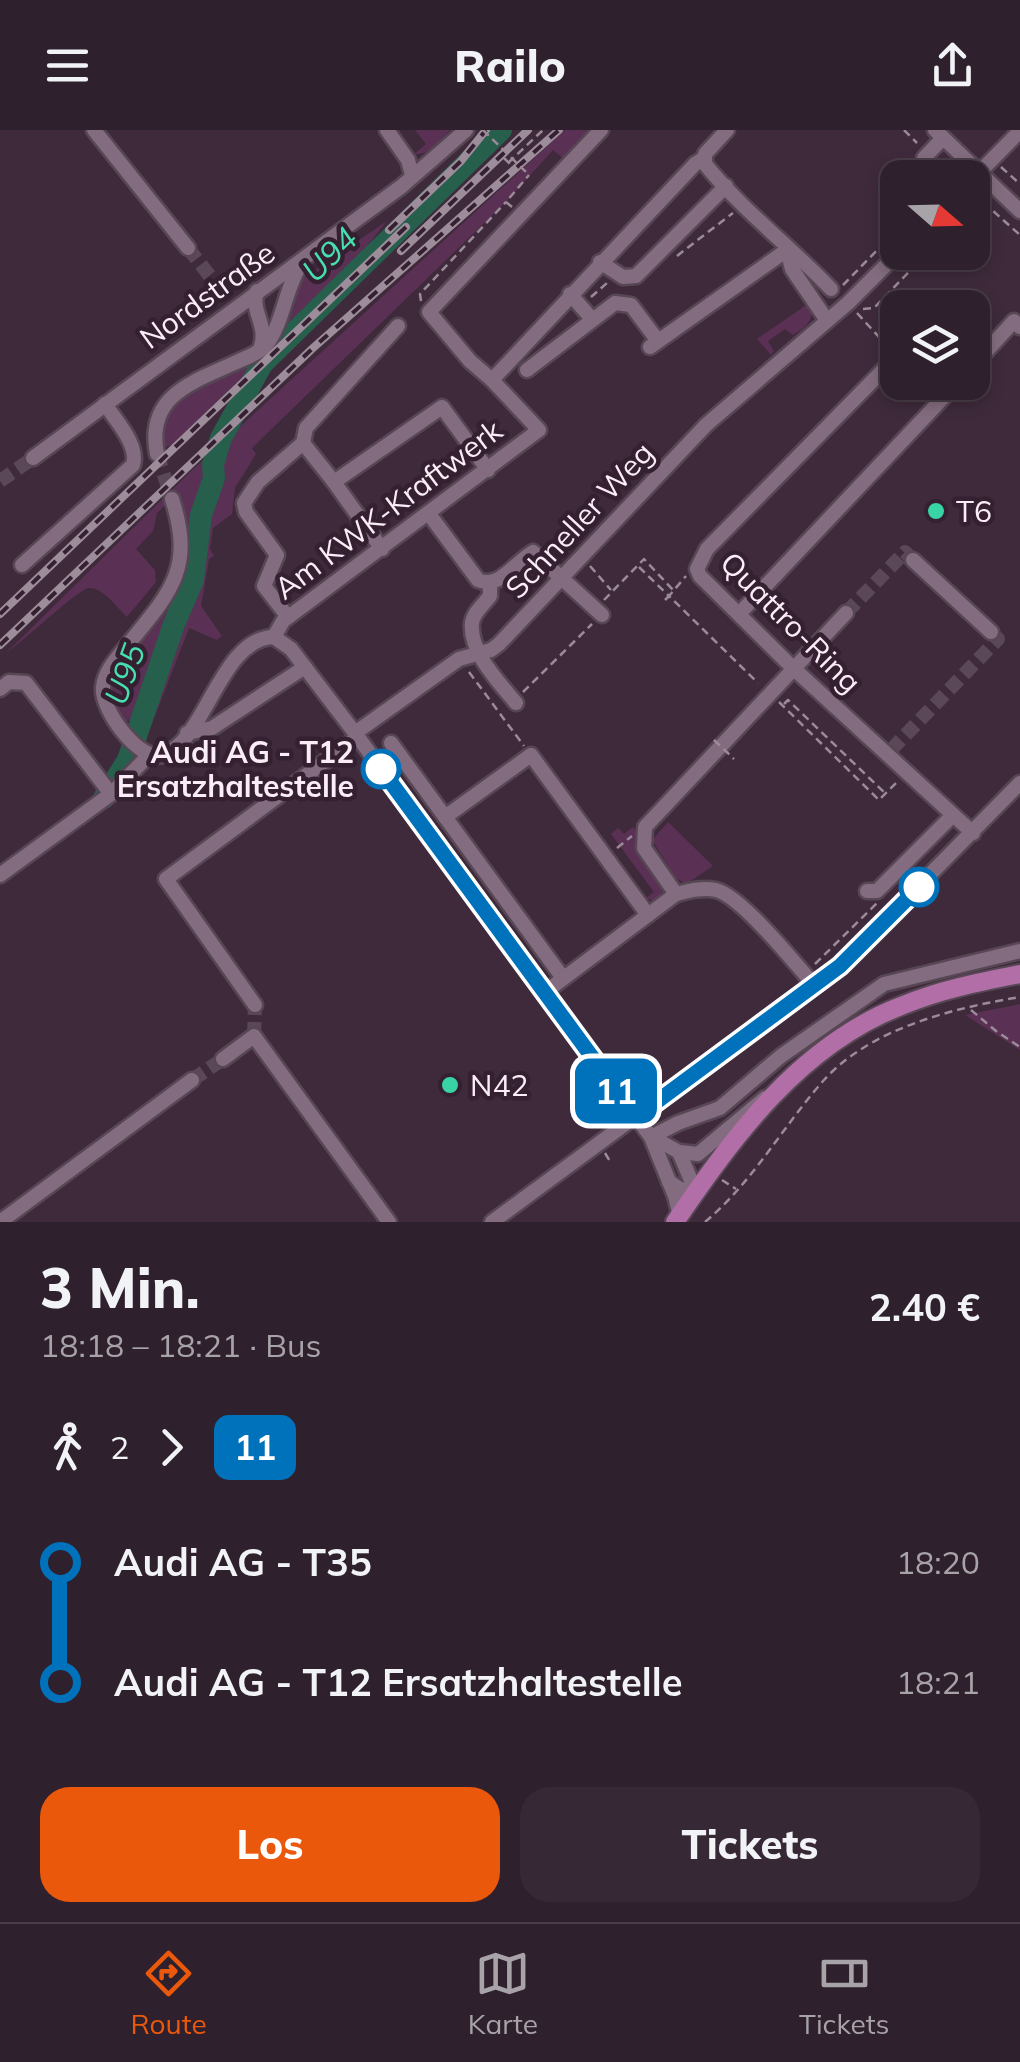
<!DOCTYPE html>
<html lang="de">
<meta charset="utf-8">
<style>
:root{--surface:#2e202c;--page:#362834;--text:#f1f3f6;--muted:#a7a3a9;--line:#493e48;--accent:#ea580c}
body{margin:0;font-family:Mulish,sans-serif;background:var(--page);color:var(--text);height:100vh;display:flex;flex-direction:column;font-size:38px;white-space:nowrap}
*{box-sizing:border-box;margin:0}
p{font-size:32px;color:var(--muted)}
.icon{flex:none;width:55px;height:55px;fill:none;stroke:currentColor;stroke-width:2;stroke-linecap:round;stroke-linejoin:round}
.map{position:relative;height:1092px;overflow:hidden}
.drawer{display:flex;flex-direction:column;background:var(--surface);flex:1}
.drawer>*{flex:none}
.badge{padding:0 20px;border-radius:15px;font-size:35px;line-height:65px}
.needle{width:65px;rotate:110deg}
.tools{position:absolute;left:880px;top:30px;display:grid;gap:20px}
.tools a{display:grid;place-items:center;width:110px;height:110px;border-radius:20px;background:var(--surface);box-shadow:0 5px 15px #0003,0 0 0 2px var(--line);font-size:50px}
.map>.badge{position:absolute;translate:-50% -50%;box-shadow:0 0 0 5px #fff}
.legs{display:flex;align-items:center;gap:15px;height:110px;padding:0 40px;font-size:32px}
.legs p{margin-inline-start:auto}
.headline{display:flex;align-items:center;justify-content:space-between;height:170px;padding:0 40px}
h1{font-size:55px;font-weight:800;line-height:75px}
.button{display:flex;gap:20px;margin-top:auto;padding:20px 40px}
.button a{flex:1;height:115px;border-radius:30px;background:var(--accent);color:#fff;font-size:40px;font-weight:800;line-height:115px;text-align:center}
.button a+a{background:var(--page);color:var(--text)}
ul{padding:0 40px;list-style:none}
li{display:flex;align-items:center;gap:35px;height:120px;font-size:38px}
li i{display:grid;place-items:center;width:15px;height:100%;margin:0 12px;background:currentColor}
li i::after{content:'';width:25px;height:25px;margin:-12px;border:8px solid;border-radius:50%;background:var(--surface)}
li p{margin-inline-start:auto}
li:first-child i{background:linear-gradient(#0000 50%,currentColor 0)}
li:last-child i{background:linear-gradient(currentColor 50%,#0000 0)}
header{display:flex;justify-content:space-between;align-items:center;height:130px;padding:0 40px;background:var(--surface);font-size:45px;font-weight:800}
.tab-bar{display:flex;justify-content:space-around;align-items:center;height:140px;border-top:2px solid var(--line);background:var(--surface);font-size:28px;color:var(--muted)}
.tab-bar a{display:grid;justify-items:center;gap:5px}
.tab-bar .on{color:var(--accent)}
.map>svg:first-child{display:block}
.green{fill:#5a3154}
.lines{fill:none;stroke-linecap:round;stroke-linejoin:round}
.stream{stroke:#265f4c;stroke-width:4}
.river{stroke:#265f4c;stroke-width:22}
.minor-tunnel{stroke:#5a4757;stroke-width:14;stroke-dasharray:14 7;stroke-linecap:butt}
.minor-casing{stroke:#574754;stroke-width:19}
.major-casing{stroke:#574754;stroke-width:22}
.path{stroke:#9b8b98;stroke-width:2.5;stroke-dasharray:8 5;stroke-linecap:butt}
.minor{stroke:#836c7f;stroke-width:14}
.major{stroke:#b16ea7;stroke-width:18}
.rail-casing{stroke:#9d8c9a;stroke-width:8}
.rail{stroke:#342030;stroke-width:4;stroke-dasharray:11;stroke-linecap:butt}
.path-bridge{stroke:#9b8b98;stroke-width:2.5;stroke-dasharray:8 5;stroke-linecap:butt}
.line-1-casing{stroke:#fff;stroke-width:22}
.line-1{stroke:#0072bc;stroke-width:15}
.poi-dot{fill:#39d4a5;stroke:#342030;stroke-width:4}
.stop-1-dot{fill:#fff;stroke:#0072bc;stroke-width:5}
.labels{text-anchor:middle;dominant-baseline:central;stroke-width:9;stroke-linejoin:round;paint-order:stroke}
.street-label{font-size:30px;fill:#faedf7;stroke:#342030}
.poi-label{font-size:30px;fill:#faedf7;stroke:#342030;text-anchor:start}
.stop-label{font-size:30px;font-weight:bold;fill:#faedf7;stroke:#342030;text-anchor:end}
.water-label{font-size:32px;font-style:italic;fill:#48deaf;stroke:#342030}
</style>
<header><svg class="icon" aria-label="menu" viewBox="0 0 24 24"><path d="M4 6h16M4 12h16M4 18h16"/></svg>Railo<svg class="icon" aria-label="share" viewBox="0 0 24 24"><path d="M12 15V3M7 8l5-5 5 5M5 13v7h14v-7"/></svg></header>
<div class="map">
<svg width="1020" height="1092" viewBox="0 0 1020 1092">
<rect width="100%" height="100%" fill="#3e2a3b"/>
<g class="green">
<path d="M 415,0 L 450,0 C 440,10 429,26 414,24 L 426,14 Z"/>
<path d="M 565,0 L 592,0 L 564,29 L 553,20 L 506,72 L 252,318 L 256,324 L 235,358 L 232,384 L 213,398 L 210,419 L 214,426 L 209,429 L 201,476 L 222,506 L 217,510 L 189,498 L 155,586 L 123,592 L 110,568 C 113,547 122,536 135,520 C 179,465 202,436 176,364 L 157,383 L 153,401 L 136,419 L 155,440 L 156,452 L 127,487 C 118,479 103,457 89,458 C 79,458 22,513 6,523 L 189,343 Z"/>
<path d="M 387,91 L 328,165 L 172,315 L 162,318 C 155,264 219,250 259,230 L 269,222 L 299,151 Z"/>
<path d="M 812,171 C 815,189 807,197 793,205 L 785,199 L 768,211 L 774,221 L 771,225 L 757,209 Z"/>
<path d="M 668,692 L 713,736 L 686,754 L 676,748 L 652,710 Z"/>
<path d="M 633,697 L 636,701 L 638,724 L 662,759 L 662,765 L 654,771 L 646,768 L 654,762 L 611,704 L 618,698 L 624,704 Z"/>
<path d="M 1020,874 L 1020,920 L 965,885 Z"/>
</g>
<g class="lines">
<path class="stream" d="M 139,596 L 163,518 L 193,450 L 201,385 L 209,362"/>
<path class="river" d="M 104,668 L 128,630 L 174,494 L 193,450 L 201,385 L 214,348 L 213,334 L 221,308 L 262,234 L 501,0"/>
<g class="minor-tunnel">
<path d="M 188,118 L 223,163"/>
<path d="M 157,324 L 172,369"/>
<path d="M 0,351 L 33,328"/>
<path d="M 846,483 L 905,422 L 913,430"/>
<path d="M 891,620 L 998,509 L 991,502"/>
<path d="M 254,906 L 255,875"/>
<path d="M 192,950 L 223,929"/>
</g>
<defs>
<g id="minor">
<path d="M 94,0 L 188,118"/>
<path d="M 387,0 L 408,30 L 412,45"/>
<path d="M 727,0 L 705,24 L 705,34 C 742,80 790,116 831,159"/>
<path d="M 935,0 L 1020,81"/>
<path d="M 924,28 L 943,8"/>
<path d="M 972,50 L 1020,1"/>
<path d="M 787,120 L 792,139 L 826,189"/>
<path d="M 600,132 L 623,147 L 636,146 L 726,56"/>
<path d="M 257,161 C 250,181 268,195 261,216"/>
<path d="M 570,164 L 592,189"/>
<path d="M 650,217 L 787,120"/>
<path d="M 898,225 L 707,419 L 697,439 L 700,446 L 792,537 L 973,703"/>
<path d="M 972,237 L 1014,191 L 1020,197"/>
<path d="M 527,240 L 615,173 L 631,175 L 658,211"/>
<path d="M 492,250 L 470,231 L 429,182 L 601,0"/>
<path d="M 303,313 L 334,352"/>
<path d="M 157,324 C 145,263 197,251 241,230 C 250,226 261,222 267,214 C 284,191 285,158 301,134"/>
<path d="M 33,328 L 402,56 L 466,0"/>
<path d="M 172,369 C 194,437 172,461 130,512 C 119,526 105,539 103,557 C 100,578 139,633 163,625 C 206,611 220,508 274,507"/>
<path d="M 429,384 L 478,450 C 499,460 515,432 533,422 L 602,485"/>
<path d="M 382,419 L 334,352 L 442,277 L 488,340"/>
<path d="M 913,430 L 991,502"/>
<path d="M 22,435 L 133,335 C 139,315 116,291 105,274"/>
<path d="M 490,454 L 490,466 C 484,474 473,483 472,493 C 469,522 499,552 516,573"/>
<path d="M 739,484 L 958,252"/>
<path d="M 288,487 L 264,456 L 277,425 L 246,382 L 244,373 L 258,352 L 303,313 L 306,298 L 398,196"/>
<path d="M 274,507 L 283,491 L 539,300 L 492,250 L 695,34 L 703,29"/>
<path d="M 274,507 L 291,519 L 355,603 L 651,1007 L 675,1066 L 680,1086"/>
<path d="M 0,559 L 9,552 L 26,553 L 111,664"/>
<path d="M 187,603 L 212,598 L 305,537"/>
<path d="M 355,603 L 459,529 L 491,520 L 499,514 L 706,295 L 848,173 L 899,122"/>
<path d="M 391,613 L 563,848"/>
<path d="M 445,687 L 531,625 L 648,785"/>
<path d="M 0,745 L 111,664 L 149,625"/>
<path d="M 867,761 L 877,761 L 953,685"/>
<path d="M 676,764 C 688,761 703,757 716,760 C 741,766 795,833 814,855"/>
<path d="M 544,863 L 676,764 L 644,718 L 645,697 L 846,483"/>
<path d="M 255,875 L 166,749 L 358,607"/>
<path d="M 223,929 L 254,906 L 389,1092"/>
<path d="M 651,1007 L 678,993 L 720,978 L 781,926 L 884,854 L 1020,821"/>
<path d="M 652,1007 L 679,1022 L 698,1024 L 765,968"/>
<path d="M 669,1052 L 680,1059 L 696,1062 L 679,1022"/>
<path d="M 0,1092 L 192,950"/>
<path d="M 492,1092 L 840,836 L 1020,653"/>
</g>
<path id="major" d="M 675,1092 C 734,1006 800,915 901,876 C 939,860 979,852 1020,844"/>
</defs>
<use href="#minor" class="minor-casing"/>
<use href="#major" class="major-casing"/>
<g class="path">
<path d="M 904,0 L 917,13"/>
<path d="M 504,28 L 512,36"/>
<path d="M 938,32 L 955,48"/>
<path d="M 508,33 L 543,0"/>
<path d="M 1001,37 L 1020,54"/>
<path d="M 974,64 L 1020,105"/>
<path d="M 512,77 L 506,72 L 529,45"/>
<path d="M 708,102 L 733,83"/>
<path d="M 677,126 L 708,102"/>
<path d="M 843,155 L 898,99"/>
<path d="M 591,167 L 607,153"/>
<path d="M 421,171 L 420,164 L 506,72"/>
<path d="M 863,179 L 874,178 L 928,122"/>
<path d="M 857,183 L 889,218"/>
<path d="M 590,436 L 611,460"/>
<path d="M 639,437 L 669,466 L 686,446"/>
<path d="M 604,470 L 644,429 L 673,460"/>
<path d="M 665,470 L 669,466 L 758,553"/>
<path d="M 469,542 L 524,616"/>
<path d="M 523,562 L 592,494"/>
<path d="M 779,572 L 879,670 L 898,651"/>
<path d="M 784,574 L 788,570 L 885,663"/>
<path d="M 617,718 L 632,706"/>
<path d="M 815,834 L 877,773"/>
<path d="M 971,880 L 996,901 L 1020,917"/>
<path d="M 605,1023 L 611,1033"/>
<path d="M 722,1050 L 736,1059"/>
<path d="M 705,1092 C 753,1052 783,996 824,950 C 871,898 954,878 1020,867"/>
</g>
<use href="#minor" class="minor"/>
<use href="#major" class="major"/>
<defs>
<g id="rail">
<path d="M 389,100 L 461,31 L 486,0"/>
<path d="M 401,121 L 528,0"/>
<path d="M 0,484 L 406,97"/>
<path d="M 0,515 L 313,218 L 559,0"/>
</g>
</defs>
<use href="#rail" class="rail-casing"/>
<use href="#rail" class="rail"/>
<g class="path-bridge">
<path d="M 483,0 L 529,45"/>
<path d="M 714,610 L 734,629"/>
</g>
</g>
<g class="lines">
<defs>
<path id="line-1" d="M 381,639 L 636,987 L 840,836 L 919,757"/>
</defs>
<use href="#line-1" class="line-1-casing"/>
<use href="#line-1" class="line-1"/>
</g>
<g class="poi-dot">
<circle cx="936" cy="381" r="10"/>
<circle cx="450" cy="955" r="10"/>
</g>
<g class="stop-1-dot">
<circle cx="381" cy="639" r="18"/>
<circle cx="919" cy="757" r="18"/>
</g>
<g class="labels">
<g class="street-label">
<text transform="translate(207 165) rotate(-36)">Nordstraße</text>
<text transform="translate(388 379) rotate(-37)">Am KWK-Kraftwerk</text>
<text transform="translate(579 390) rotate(-47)">Schneller Weg</text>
<text transform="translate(791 492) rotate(45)">Quattro-Ring</text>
</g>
<g class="poi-label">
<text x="956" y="381">T6</text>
<text x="470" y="955">N42</text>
</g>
<g class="stop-label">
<text x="354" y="622">Audi AG - T12<tspan x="354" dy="34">Ersatzhaltestelle</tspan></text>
</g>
<g class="water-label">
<text transform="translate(329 124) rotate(-44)">U94</text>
<text transform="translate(124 544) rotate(-70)">U95</text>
</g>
</g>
</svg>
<div class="tools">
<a><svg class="needle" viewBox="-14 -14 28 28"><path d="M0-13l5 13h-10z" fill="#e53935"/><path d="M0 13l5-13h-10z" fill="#a7a3a9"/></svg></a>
<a><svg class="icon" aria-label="layers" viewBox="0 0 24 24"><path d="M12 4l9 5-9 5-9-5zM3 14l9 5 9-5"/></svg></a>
</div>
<b class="badge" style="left:616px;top:961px;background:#0072bc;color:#fff">11</b>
</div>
<section class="drawer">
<div class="headline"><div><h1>3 Min.</h1><p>18:18 – 18:21 · Bus</p></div><b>2.40 €</b></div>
<div class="legs"><svg class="icon" aria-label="walk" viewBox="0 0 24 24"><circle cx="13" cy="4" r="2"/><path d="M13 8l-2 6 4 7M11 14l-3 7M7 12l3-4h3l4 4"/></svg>2<svg class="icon" aria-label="forward" viewBox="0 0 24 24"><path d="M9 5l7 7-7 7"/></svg><b class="badge" style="background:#0072bc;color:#fff">11</b></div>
<ul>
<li><i style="color:#0072bc"></i><b>Audi AG - T35</b><p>18:20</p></li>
<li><i style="color:#0072bc"></i><b>Audi AG - T12 Ersatzhaltestelle</b><p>18:21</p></li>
</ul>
<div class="button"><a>Los</a><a>Tickets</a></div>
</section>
<nav class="tab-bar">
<a class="on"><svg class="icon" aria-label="directions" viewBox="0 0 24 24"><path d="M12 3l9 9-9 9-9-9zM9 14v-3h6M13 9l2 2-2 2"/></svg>Route</a>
<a><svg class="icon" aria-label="map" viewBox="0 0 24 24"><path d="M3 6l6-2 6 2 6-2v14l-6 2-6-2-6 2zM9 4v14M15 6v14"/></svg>Karte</a>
<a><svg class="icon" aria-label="tickets" viewBox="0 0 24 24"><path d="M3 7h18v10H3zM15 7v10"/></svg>Tickets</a>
</nav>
